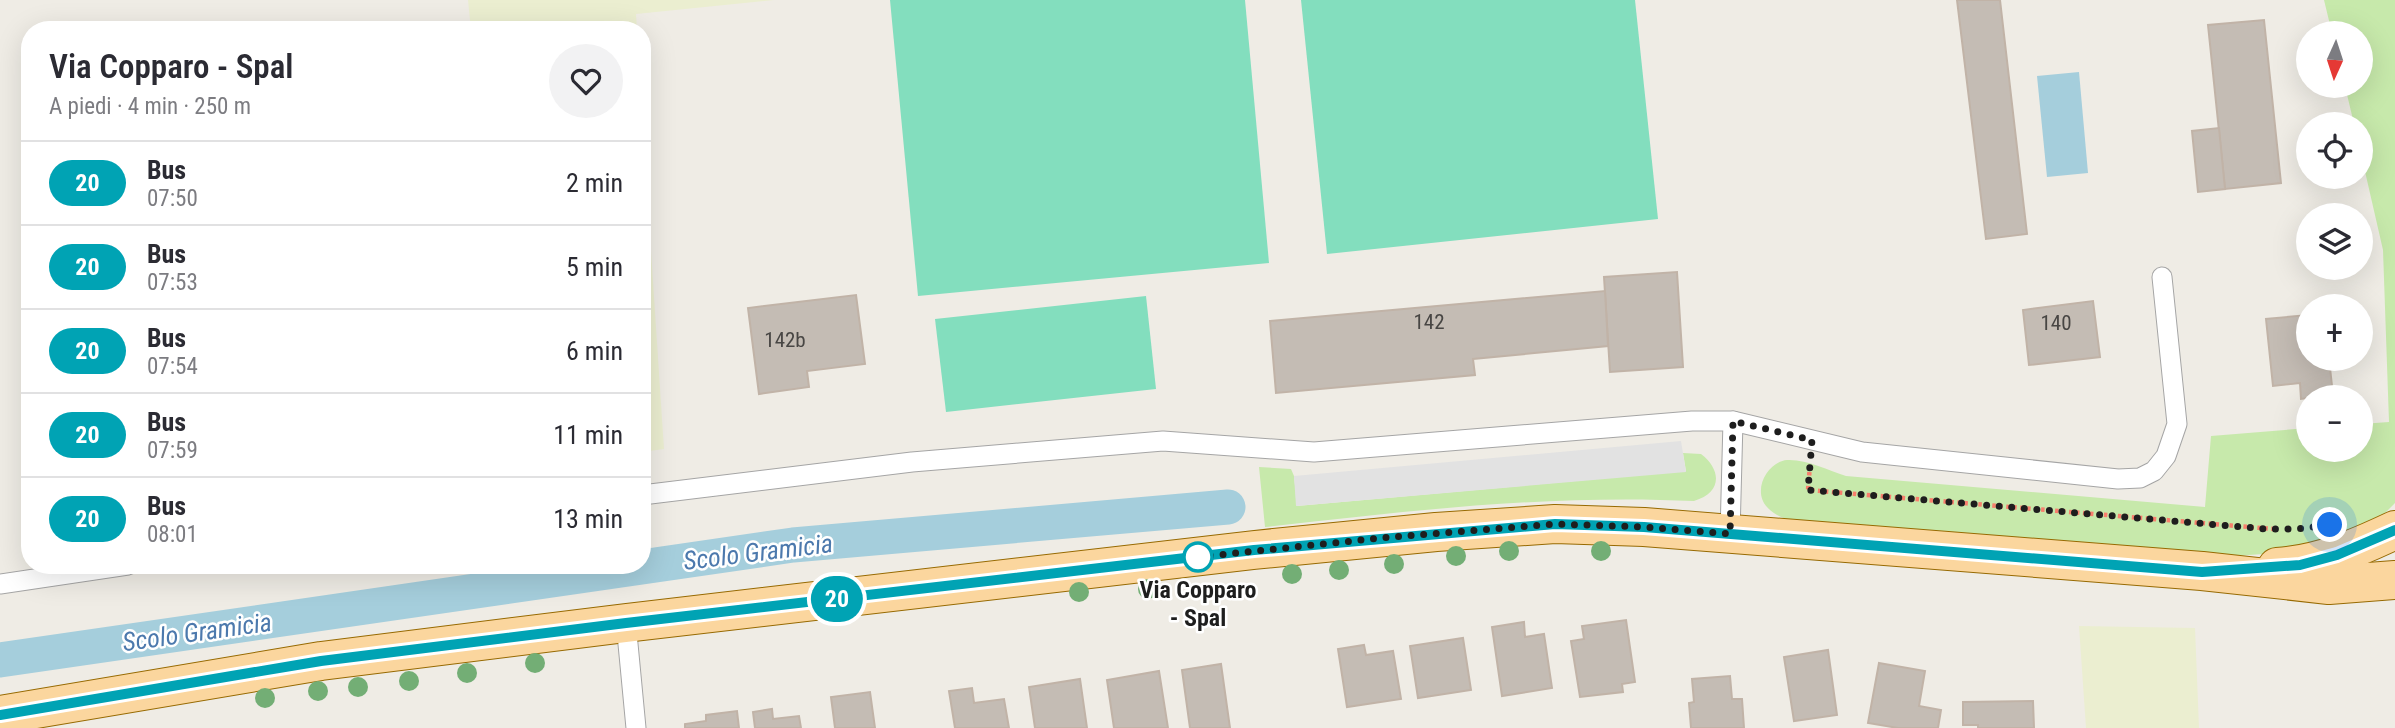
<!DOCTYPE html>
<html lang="it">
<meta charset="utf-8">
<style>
:root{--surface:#fff;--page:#f2f2f3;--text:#2b2b33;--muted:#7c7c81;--line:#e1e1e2}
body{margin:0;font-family:"Roboto Condensed",sans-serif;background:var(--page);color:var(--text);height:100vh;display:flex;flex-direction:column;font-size:26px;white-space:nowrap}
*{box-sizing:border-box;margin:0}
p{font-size:23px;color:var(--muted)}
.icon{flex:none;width:38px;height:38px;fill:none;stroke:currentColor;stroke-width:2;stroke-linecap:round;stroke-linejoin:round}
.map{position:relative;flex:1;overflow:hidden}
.panel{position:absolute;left:21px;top:21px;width:630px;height:553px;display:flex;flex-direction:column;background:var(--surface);border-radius:28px;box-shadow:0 7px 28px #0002}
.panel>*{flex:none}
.badge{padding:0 14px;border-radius:23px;font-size:24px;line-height:46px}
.needle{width:46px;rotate:183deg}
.buttons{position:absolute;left:2296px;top:21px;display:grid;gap:14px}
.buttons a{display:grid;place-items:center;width:77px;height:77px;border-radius:50%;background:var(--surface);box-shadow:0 7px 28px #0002;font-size:35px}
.you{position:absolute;width:35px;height:35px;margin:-18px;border:5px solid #fff;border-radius:50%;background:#1a73e8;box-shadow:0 0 0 10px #1a73e833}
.map>.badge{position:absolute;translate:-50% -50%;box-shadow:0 0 0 4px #fff}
.round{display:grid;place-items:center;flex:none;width:74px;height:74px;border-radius:37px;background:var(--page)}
.head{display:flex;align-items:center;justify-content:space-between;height:119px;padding:0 28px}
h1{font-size:33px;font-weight:600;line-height:52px}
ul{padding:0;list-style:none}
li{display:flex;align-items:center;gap:21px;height:84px;padding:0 28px;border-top:2px solid var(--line)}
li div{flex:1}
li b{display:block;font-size:26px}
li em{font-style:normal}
li .badge{min-width:77px;font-weight:700;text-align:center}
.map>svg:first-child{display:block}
.farmland{fill:#ebeed0}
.grass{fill:#c7e9ab}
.pitch{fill:#83debe}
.parking{fill:#e2e2e2}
.water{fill:#a5cedc}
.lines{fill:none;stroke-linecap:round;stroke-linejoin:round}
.canal{stroke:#a5cedc;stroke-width:35}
.building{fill:#c4bcb4;stroke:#c1b3a7;stroke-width:2}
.lane-casing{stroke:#a5a5a5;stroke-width:21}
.primary-casing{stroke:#976a02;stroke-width:40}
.path{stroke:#f87f6d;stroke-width:4.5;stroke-dasharray:3.5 3.5;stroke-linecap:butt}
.lane{stroke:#fff;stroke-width:19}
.primary{stroke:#fbd69e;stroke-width:38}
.tree{fill:#73ae75}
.line-casing{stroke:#fff;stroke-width:16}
.line{stroke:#00a3b4;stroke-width:10}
.walk{stroke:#1e1e1e;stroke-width:7;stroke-dasharray:0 12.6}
.stop-dot{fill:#fff;stroke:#00a3b4;stroke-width:3.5}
.labels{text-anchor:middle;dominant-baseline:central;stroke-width:5;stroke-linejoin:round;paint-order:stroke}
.number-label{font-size:21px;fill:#484644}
.stop-label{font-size:24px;font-weight:bold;fill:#1e1e1e;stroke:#fff}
.water-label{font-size:26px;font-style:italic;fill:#4c79ad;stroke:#fff}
</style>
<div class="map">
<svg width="2395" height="728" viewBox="0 0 2395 728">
<rect width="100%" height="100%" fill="#efece5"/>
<g class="farmland">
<path d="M 468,0 L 774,0 L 636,14 L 637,30 L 471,30 Z"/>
<path d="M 642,114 L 664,449 L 642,452 Z"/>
<path d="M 2079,626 L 2195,628 L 2199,728 L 2086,728 Z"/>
</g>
<g class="grass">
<path d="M 2324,0 L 2395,0 L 2395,503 L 2379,519 L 2292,550 L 2279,553 L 2234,556 L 1791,520 C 1782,518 1773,514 1767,507 C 1752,491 1767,462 1787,460 C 1806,459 1828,470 1846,476 L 2205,507 L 2211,436 L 2308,428 L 2308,450 L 2361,450 L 2361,424 L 2389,422 L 2383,250 L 2361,154 L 2361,124 L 2354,124 L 2345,86 L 2361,86 L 2361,33 L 2332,33 Z"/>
<path d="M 1683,453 L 1701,454 C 1722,470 1722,493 1694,501 C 1551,494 1408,511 1265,527 L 1259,467 L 1291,469 L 1294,476 L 1297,506 L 1686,471 Z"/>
</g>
<g class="pitch">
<path d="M 890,0 L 1245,0 L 1269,263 L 918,296 Z"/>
<path d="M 1301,0 L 1635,0 L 1658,219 L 1327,254 Z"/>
<path d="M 1146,296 L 1156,389 L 946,412 L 935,319 Z"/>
</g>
<path class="parking" d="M 1681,441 L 1686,472 L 1296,506 L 1294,476 Z"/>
<path class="water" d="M 2079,72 L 2088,173 L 2047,177 L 2037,76 Z"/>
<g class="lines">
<path class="canal" d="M 0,660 L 793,545 L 1228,507"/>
</g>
<g class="building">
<path d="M 1957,0 L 2000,0 L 2027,234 L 1986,239 Z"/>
<path d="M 2264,20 L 2281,183 L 2225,189 L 2208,25 Z"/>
<path d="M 2219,128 L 2225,189 L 2198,192 L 2192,131 Z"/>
<path d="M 1677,272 L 1683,367 L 1610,372 L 1604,277 Z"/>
<path d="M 1605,291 L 1608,346 L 1473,359 L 1475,375 L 1276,393 L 1270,321 Z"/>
<path d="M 856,295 L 865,364 L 807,371 L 809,387 L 759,394 L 748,308 Z"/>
<path d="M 2093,301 L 2100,357 L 2029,365 L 2023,310 Z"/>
<path d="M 2308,315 L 2308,359 L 2329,359 L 2333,395 L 2301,399 L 2300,383 L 2273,386 L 2266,319 Z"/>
<path d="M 1626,620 L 1635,682 L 1622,684 L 1623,692 L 1580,697 L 1571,641 L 1584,639 L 1582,626 Z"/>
<path d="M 1524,622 L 1525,637 L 1544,634 L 1552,688 L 1502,696 L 1492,627 Z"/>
<path d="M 1463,638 L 1471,690 L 1418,698 L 1410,646 Z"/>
<path d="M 1364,645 L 1366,655 L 1393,651 L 1401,699 L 1347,707 L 1338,649 Z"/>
<path d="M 1828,650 L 1837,715 L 1794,721 L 1784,657 Z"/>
<path d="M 1879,663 L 1925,671 L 1919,706 L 1941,710 L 1938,728 L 1898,728 L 1868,723 Z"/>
<path d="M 1221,664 L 1230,728 L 1190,728 L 1182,670 Z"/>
<path d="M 1159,671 L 1168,728 L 1114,728 L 1107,680 Z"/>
<path d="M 1730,676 L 1732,699 L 1742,699 L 1744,728 L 1691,728 L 1689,703 L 1694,702 L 1692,679 Z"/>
<path d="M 1080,679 L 1087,728 L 1035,728 L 1029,687 Z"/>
<path d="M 972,688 L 974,703 L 1004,699 L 1009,728 L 955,728 L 949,691 Z"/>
<path d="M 870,692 L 875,728 L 835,728 L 831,697 Z"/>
<path d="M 2033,701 L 2034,728 L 1978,728 L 1978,725 L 1963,725 L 1963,702 Z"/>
<path d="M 772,709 L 773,719 L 799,716 L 801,728 L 755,728 L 753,712 Z"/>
<path d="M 737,711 L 739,728 L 685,728 L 685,724 L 706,721 L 706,715 Z"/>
</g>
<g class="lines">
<defs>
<g id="lane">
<path d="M 642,495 L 912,462 L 1163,441 L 1314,452 L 1692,421 L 1733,421 L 1862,452 L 2118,479 L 2140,478 L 2154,471 L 2166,456 L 2177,424 L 2162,277"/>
<path d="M 1730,534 L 1733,421"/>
<path d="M 0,584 L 128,565"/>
<path d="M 626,623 L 636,728"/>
</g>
<g id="primary">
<path d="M 2277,567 C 2320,564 2357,548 2395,530"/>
<path d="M 0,715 L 321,661 L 626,623 L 1254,550 L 1436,532 L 1555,524 L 1644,527 L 2202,571 L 2329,585 L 2395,580"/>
</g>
</defs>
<use href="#lane" class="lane-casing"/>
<use href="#primary" class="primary-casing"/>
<path class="path" d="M 1810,465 L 1808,490 L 2273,529"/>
<use href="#lane" class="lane"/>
<use href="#primary" class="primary"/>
</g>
<g class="tree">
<circle cx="1509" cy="551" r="10"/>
<circle cx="1601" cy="551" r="10"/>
<circle cx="1456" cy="556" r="10"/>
<circle cx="1394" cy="564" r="10"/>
<circle cx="1339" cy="570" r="10"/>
<circle cx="1292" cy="574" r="10"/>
<circle cx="1148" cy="589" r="10"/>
<circle cx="1079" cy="592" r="10"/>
<circle cx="535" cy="663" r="10"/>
<circle cx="467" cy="673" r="10"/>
<circle cx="409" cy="681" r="10"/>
<circle cx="358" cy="687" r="10"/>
<circle cx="318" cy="691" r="10"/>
<circle cx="265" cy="698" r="10"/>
</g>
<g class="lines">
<defs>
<path id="line" d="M 0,715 L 321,661 L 626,623 L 1254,550 L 1555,524 L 1644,527 L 2202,572 L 2300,565 L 2337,555 L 2395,530"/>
</defs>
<use href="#line" class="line-casing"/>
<use href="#line" class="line"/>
<path class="walk" d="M 1198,557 L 1391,537 L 1555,524 L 1644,527 L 1730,534 L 1733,421 L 1812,440 L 1808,490 L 2267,529 L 2297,529 L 2330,525"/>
</g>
<circle class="stop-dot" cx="1198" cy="557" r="14"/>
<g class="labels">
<g class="number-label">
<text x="1429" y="322">142</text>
<text x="2056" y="323">140</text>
<text x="785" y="340">142b</text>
</g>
<g class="stop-label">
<text x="1198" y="590">Via Copparo<tspan x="1198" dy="28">- Spal</tspan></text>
</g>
<g class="water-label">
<text transform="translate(758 552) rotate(-7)">Scolo Gramicia</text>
<text transform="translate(197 632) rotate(-8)">Scolo Gramicia</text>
</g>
</g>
</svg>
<div class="buttons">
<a><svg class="needle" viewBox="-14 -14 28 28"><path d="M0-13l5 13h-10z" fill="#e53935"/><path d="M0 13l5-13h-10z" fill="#7c7c81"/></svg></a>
<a><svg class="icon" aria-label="locate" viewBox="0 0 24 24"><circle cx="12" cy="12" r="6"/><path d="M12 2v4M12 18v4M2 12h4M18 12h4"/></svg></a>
<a><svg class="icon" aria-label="layers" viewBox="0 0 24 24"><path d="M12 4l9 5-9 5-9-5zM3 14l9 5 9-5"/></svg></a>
<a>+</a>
<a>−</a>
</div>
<div class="you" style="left:2330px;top:525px"></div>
<b class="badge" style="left:837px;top:599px;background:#00a3b4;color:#fff">20</b>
<section class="panel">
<div class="head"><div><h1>Via Copparo - Spal</h1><p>A piedi · 4 min · 250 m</p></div><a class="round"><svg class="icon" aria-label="heart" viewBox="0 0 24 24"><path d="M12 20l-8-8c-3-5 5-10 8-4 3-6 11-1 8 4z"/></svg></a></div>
<ul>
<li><span class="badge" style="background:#00a3b4;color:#fff">20</span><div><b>Bus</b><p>07:50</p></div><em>2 min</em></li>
<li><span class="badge" style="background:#00a3b4;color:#fff">20</span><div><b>Bus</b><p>07:53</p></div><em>5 min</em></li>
<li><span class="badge" style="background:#00a3b4;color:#fff">20</span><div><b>Bus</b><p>07:54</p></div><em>6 min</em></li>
<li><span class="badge" style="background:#00a3b4;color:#fff">20</span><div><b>Bus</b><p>07:59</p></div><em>11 min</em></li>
<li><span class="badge" style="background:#00a3b4;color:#fff">20</span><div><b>Bus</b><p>08:01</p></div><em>13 min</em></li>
</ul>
</section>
</div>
